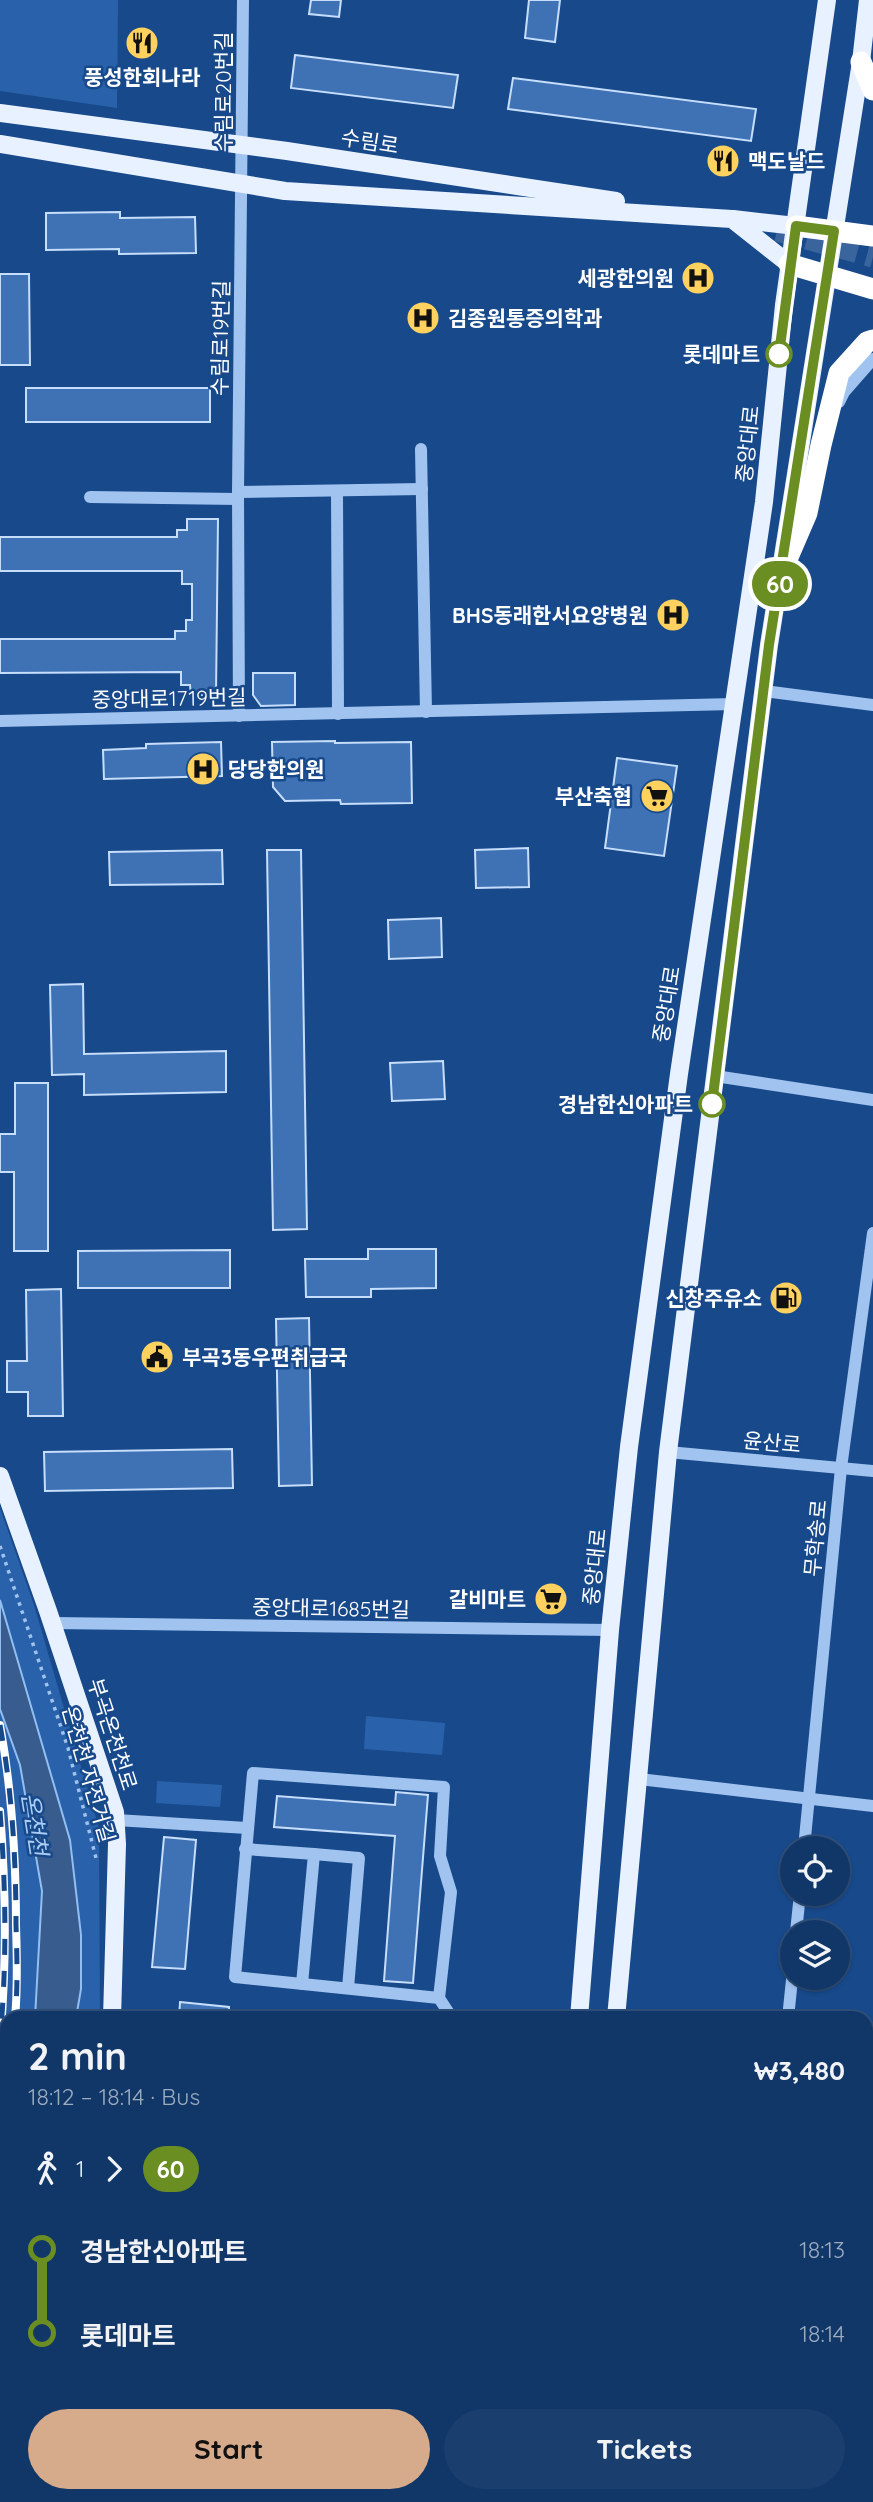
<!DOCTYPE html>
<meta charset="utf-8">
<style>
:root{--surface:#113768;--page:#1a3f6e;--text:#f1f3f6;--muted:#9cacc0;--line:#30517c;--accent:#d6ab8b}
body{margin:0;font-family:Quicksand,"Noto Sans KR",sans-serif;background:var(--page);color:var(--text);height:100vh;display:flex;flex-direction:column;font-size:26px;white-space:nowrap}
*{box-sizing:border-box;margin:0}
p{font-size:23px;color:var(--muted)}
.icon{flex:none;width:38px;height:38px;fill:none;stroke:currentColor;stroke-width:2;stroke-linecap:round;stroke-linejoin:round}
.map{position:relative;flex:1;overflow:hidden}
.side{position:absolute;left:0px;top:2011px;width:873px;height:492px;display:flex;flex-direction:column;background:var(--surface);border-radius:21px 21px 0 0;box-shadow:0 2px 5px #0004,0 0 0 2px var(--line)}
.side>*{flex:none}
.badge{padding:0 14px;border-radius:23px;font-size:24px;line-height:46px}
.tools{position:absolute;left:780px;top:1836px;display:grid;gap:14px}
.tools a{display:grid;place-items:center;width:70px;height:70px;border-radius:50%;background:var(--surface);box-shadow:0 2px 5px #0004,0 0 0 2px var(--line);font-size:35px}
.map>.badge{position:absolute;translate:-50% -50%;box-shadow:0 0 0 4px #fff}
.legs{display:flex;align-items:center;gap:10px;height:77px;padding:0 28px;font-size:23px}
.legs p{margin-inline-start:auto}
.headline{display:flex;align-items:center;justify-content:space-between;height:119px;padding:0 28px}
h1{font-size:38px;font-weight:700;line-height:52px}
.action{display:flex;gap:14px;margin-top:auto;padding:14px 28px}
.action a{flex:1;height:80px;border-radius:42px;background:var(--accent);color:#111;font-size:28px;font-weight:700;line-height:80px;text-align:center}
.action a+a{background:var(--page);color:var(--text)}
ul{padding:0 28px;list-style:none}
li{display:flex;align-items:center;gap:24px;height:84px;font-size:26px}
li i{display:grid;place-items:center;width:10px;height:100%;margin:0 9px;background:currentColor}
li i::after{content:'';width:18px;height:18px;margin:-9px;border:5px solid;border-radius:50%;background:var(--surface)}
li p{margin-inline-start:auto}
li:first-child i{background:linear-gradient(#0000 50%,currentColor 0)}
li:last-child i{background:linear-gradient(currentColor 50%,#0000 0)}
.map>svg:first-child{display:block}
.green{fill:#2962aa}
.water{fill:#375c8d;stroke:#92bef1;stroke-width:2}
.building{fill:#3f72b4;stroke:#c6defb;stroke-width:2}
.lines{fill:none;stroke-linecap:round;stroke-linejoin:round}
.highway-tunnel{stroke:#3a649c;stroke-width:21;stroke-dasharray:21 10;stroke-linecap:butt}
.path{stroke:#a0c3ef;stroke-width:3.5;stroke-dasharray:3.5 5;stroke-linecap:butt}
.minor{stroke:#a0c3ef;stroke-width:12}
.major{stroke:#e8f1ff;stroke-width:18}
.highway{stroke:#fff;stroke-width:21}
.rail-casing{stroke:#fff;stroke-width:8}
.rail{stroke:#17498b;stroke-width:5;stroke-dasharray:16;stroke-linecap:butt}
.line-1-casing{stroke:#fff;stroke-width:16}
.line-1{stroke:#6b8e23;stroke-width:10}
.stop-1-dot{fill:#fff;stroke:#6b8e23;stroke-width:3.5}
.labels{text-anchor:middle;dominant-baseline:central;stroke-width:5;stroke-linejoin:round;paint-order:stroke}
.poi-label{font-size:21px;font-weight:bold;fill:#fff;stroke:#17498b;text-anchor:end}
.street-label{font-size:21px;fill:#fff;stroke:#17498b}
.stop-label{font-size:21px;font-weight:bold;fill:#fff;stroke:#17498b;text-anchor:end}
.water-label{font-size:23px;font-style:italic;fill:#accdf6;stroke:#17498b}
</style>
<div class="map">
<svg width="873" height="2502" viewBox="0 0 873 2502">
<rect width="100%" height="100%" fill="#17498b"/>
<g class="green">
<path d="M 0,0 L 118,0 L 117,108 L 0,91 Z"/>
<path d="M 0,1508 L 34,1605 L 99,1828 L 100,2018 L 7,2018 L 7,2411 L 0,2442 Z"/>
<path d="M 366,1716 L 445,1723 L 442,1755 L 364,1749 Z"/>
<path d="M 157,1781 L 222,1785 L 220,1807 L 156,1803 Z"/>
</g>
<g class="water">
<path d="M 0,1600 L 70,1840 L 81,1935 L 81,1989 L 76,2018 L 35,2018 L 42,1891 L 20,1765 L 0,1709 Z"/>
<path d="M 7,2208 L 7,2311 L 0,2336 L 0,2228 Z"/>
</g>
<g class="building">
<path d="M 311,0 L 341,0 L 339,17 L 309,14 Z"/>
<path d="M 529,0 L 560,0 L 555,42 L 525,38 Z"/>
<path d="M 295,55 L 458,75 L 453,108 L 291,88 Z"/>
<path d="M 513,78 L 756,109 L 751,141 L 508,109 Z"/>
<path d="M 120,212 L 120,218 L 195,217 L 196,253 L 119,254 L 119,249 L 46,250 L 46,213 Z"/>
<path d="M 0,274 L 29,274 L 30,365 L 0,365 Z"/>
<rect x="26" y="388" width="184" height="34"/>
<path d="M 187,519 L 218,519 L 216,695 L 191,695 L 190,685 L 181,685 L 181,672 L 0,673 L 0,639 L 175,639 L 175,631 L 186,631 L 186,620 L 192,620 L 192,584 L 182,584 L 182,571 L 0,571 L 0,537 L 177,537 L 177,530 L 187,530 Z"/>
<path d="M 253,673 L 295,673 L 295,705 L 261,706 L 253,695 Z"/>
<path d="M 335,741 L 335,743 L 411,742 L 412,803 L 341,804 L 340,800 L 285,801 L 273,787 L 272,742 Z"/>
<path d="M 221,742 L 222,776 L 104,779 L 103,750 L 146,748 L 146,744 Z"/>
<path d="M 617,758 L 677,766 L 664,856 L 605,848 Z"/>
<path d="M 528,848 L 529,887 L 476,888 L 475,850 Z"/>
<path d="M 222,850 L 223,884 L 110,885 L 109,852 Z"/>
<path d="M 267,850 L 301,850 L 307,1229 L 273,1230 Z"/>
<path d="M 441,918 L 442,957 L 389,959 L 388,920 Z"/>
<path d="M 83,984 L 84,1054 L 226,1051 L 226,1092 L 84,1095 L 84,1074 L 52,1075 L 50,985 Z"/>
<path d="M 443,1061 L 445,1099 L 392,1101 L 390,1063 Z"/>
<path d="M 15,1083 L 48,1083 L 48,1251 L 14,1251 L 14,1172 L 0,1172 L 0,1134 L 15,1134 Z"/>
<path d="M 368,1249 L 436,1249 L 436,1288 L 371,1289 L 371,1297 L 306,1297 L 305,1259 L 368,1259 Z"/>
<path d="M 230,1250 L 230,1288 L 78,1288 L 78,1251 Z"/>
<path d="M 61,1289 L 63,1416 L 28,1416 L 28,1392 L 7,1392 L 7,1361 L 27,1361 L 26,1290 Z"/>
<path d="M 309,1318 L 312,1485 L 279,1486 L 276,1319 Z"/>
<path d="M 232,1449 L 233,1488 L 45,1491 L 44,1452 Z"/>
<path d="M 396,1792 L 428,1795 L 413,1983 L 384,1981 L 395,1836 L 274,1827 L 277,1796 L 395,1805 Z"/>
<path d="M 164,1837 L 196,1840 L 185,1969 L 152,1967 Z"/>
<path d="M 180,2002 L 229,2007 L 229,2018 L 179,2018 Z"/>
</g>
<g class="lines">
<path class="highway-tunnel" d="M 777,231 L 873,257"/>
<g class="path">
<path d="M 0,1546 L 68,1748 L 97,1862"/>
<path d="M 0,2408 L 7,2378"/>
</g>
<g class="minor">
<path d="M 839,402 L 844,392 L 873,359"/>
<path d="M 421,449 L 426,712"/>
<path d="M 337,491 L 338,714"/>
<path d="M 238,492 L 422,489"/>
<path d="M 90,497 L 238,499"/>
<path d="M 764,691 L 873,705"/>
<path d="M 239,716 L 238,492 L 243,0"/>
<path d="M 0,721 L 734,704"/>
<path d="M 715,1076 L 873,1100"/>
<path d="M 668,1452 L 873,1471"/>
<path d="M 52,1623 L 610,1630"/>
<path d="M 639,1779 L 873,1806"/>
<path d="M 116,1820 L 247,1828"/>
<path d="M 804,1848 L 841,1468 L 873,1233"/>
<path d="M 245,1849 L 314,1854 L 302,1984"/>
<path d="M 314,1854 L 359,1858 L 348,1988"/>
<path d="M 796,1932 L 800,1894"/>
<path d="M 439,1998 L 235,1977 L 253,1773 L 444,1787 L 440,1856 L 451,1892 L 439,1998 L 452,2018"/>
<path d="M 788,2018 L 793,1970"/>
<path d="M 0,2084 L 7,2086"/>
<path d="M 866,2096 L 873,2097"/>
<path d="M 866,2434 L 873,2435"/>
<path d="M 610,2496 L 613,2502"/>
<path d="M 741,2502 L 741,2496"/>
</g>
<g class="major">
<path d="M 0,113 L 287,151 L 616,201"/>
<path d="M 0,144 L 285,191 L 732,219 L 789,264"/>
<path d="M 733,219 L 796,226"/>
<path d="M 0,1476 L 48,1611 L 115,1812 L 117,1844 L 112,2018"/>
<path d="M 579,2018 L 610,1630 L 629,1447 L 679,1074 L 764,502 L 784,305 L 827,0"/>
<path d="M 616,2018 L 668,1452 L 769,645 L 861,62 L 868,0"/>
<path d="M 0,2466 L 7,2439"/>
<path d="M 536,2502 L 537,2496"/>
<path d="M 572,2502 L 572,2496"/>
</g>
<g class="highway">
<path d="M 861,62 L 873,90"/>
<path d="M 796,226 L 873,236"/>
<path d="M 789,264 L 873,289"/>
<path d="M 782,571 L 807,513 L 821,445 L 839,373 L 867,342 L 873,340"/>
</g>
<defs>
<g id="rail">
<path d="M 0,1725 C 12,1791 16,1858 16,1925 C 17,1956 18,1987 15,2018"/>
<path d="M 0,1811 C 6,1888 7,1963 0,2040"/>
<path d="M 0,2126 L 7,2082"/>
</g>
</defs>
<use href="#rail" class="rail-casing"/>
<use href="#rail" class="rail"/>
</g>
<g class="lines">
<defs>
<path id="line-1" d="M 712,1104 L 769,645 L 834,231 L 796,226 L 779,354"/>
</defs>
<use href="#line-1" class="line-1-casing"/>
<use href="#line-1" class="line-1"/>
</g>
<defs>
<symbol id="restaurant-disc" viewBox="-11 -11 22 22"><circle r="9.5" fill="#ffd15e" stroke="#17498b"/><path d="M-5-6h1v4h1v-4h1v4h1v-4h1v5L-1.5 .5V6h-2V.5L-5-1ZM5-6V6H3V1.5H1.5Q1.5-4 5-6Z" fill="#111"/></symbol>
<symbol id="hospital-disc" viewBox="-11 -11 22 22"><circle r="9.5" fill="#ffd15e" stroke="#17498b"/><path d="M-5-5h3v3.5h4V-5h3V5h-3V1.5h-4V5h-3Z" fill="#111"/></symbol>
<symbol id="supermarket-disc" viewBox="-11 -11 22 22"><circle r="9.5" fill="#ffd15e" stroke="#17498b"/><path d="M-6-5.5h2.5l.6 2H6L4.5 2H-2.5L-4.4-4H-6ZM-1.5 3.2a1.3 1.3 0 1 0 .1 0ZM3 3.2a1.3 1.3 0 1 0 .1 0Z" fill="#111"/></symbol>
<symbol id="fuel-disc" viewBox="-11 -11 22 22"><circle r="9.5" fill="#ffd15e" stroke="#17498b"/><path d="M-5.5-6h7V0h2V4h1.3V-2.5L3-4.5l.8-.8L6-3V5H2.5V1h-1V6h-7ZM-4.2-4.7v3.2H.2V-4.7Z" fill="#111"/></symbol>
<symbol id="civic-disc" viewBox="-11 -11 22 22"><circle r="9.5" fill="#ffd15e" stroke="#17498b"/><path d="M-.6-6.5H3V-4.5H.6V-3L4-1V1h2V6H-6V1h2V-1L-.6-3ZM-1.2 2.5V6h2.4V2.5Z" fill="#111"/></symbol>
</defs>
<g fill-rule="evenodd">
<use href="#restaurant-disc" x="123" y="24" width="38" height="38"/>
<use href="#restaurant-disc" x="704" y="142" width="38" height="38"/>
<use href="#hospital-disc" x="679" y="259" width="38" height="38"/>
<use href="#hospital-disc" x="404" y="299" width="38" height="38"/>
<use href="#hospital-disc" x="654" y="596" width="38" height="38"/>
<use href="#hospital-disc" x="184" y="750" width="38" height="38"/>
<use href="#supermarket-disc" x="638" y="777" width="38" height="38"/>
<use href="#fuel-disc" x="767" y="1279" width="38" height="38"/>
<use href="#civic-disc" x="138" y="1338" width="38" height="38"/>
<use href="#supermarket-disc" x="532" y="1580" width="38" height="38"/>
</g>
<g class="stop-1-dot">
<circle cx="779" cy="354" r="12"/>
<circle cx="712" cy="1104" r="12"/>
</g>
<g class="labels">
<g class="poi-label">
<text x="142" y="77" text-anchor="middle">풍성한회나라</text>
<text x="748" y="161" text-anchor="start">맥도날드</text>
<text x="674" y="278">세광한의원</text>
<text x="448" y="318" text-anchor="start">김종원통증의학과</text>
<text x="648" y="615">BHS동래한서요양병원</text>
<text x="228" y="769" text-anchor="start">당당한의원</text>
<text x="632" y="796">부산축협</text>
<text x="762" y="1298">신창주유소</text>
<text x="182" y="1357" text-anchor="start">부곡3동우편취급국</text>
<text x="526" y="1599">갈비마트</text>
</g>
<g class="street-label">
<text transform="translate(223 92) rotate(-90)">수림로20번길</text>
<text transform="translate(370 141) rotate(9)">수림로</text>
<text transform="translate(220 338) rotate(-89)">수림로19번길</text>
<text transform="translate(747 444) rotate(-84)">중앙대로</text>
<text transform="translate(169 698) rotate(-1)">중앙대로1719번길</text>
<text transform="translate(666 1004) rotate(-81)">중앙대로</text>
<text transform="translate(772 1442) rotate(5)">윤산로</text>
<text transform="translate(815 1538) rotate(-85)">무학송로</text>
<text transform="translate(594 1567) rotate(-84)">중앙대로</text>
<text transform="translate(331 1608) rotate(1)">중앙대로1685번길</text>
<text transform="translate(113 1734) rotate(72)">부곡온천천로</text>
<text transform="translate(89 1774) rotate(74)">온천천 자전거길</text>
</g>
<g class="stop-label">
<text x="760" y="354">롯데마트</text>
<text x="693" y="1104">경남한신아파트</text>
</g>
<g class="water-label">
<text transform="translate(35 1824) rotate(81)">온천천</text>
</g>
</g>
</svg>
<div class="tools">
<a><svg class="icon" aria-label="locate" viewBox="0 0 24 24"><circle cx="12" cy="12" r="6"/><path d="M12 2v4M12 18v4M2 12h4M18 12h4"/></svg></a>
<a><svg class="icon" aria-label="layers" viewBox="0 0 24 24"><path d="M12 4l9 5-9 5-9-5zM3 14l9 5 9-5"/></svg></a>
</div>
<b class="badge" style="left:780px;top:584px;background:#6b8e23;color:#fff">60</b>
<section class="side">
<div class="headline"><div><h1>2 min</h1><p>18:12 – 18:14 · Bus</p></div><b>₩3,480</b></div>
<div class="legs"><svg class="icon" aria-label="walk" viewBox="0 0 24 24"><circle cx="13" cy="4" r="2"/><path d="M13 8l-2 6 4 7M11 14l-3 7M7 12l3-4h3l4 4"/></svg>1<svg class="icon" aria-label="forward" viewBox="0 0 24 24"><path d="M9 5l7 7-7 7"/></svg><b class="badge" style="background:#6b8e23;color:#fff">60</b></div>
<ul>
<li><i style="color:#6b8e23"></i><b>경남한신아파트</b><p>18:13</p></li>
<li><i style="color:#6b8e23"></i><b>롯데마트</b><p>18:14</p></li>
</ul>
<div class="action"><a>Start</a><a>Tickets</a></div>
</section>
</div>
